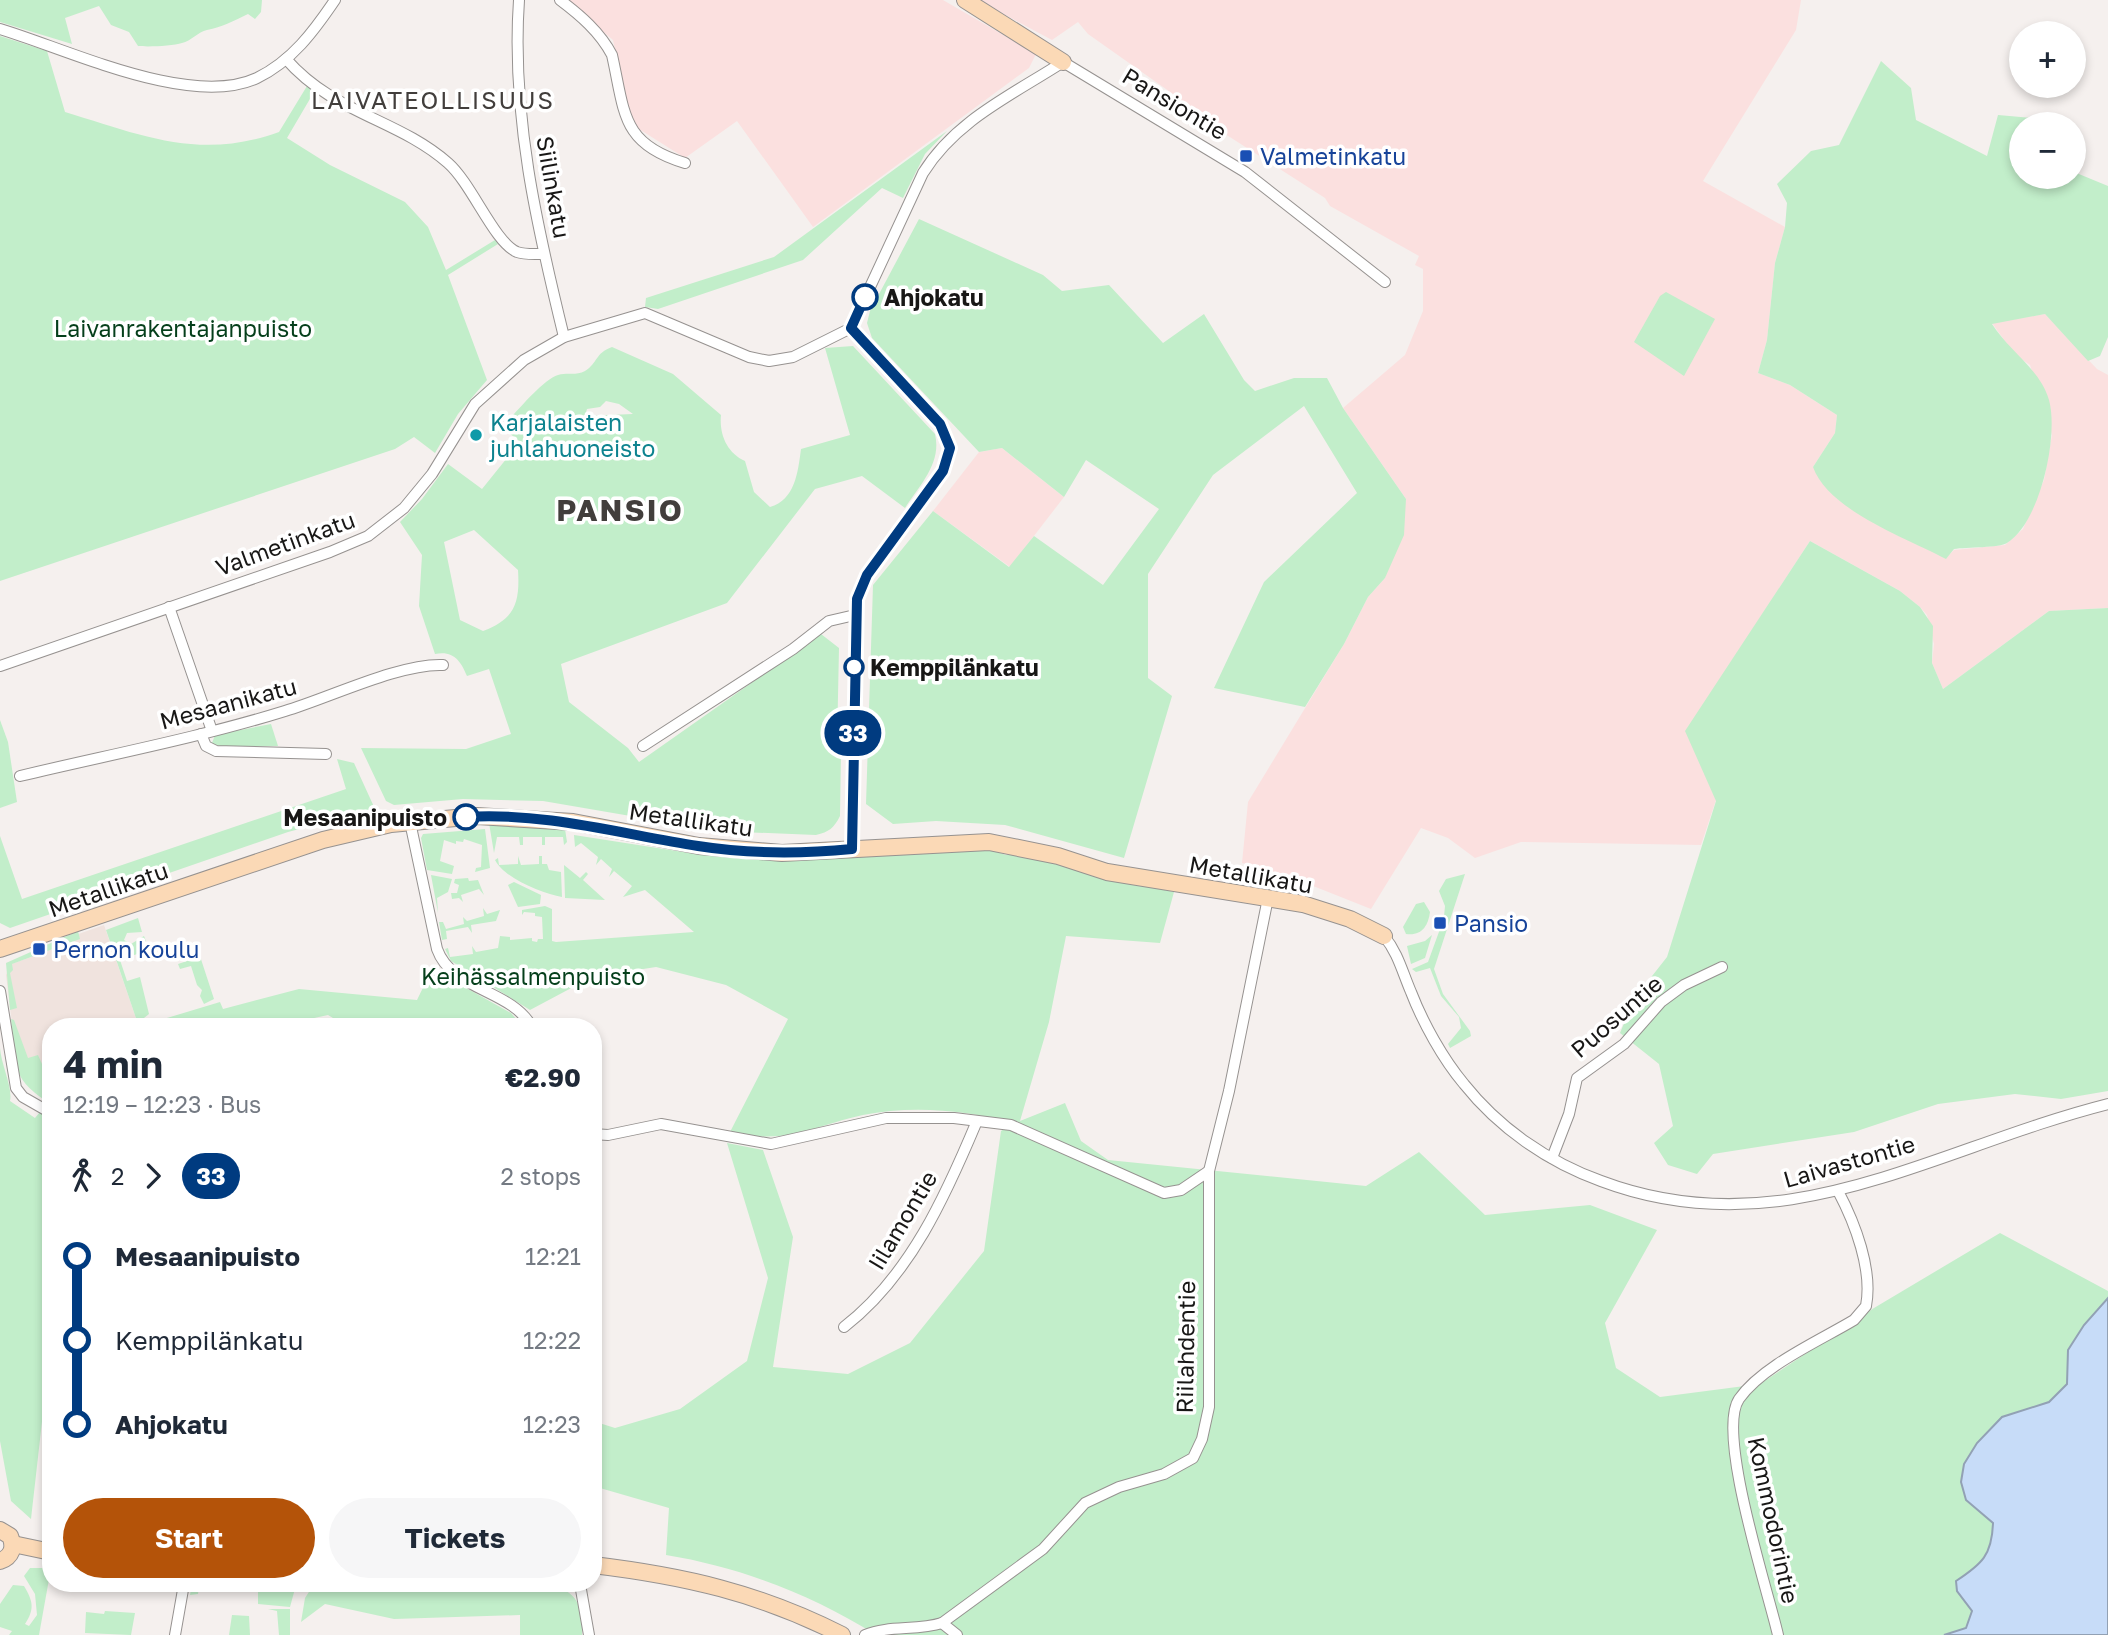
<!DOCTYPE html>
<meta charset="utf-8">
<style>
:root{--surface:#fff;--page:#f6f6f7;--text:#1f2937;--muted:#747a83;--accent:#b45309}
body{margin:0;font-family:"Golos Text",sans-serif;background:var(--page);color:var(--text);height:100vh;display:flex;flex-direction:column;font-size:26px;white-space:nowrap}
*{box-sizing:border-box;margin:0}
p{font-size:23px;color:var(--muted)}
.icon{flex:none;width:38px;height:38px;fill:none;stroke:currentColor;stroke-width:2;stroke-linecap:round;stroke-linejoin:round}
.map{position:relative;flex:1;overflow:hidden}
.sheet{position:absolute;left:42px;top:1018px;width:560px;height:574px;display:flex;flex-direction:column;background:var(--surface);border-radius:28px;box-shadow:0 4px 10px #0003}
.sheet>*{flex:none}
.badge{padding:0 14px;border-radius:23px;font-size:24px;line-height:46px}
.fabs{position:absolute;left:2009px;top:21px;display:grid;gap:14px}
.fabs a{display:grid;place-items:center;width:77px;height:77px;border-radius:50%;background:var(--surface);box-shadow:0 4px 10px #0003;font-size:35px}
.map>.badge{position:absolute;translate:-50% -50%;box-shadow:0 0 0 4px #fff}
.legs{display:flex;align-items:center;gap:10px;height:77px;padding:0 21px;font-size:23px}
.legs p{margin-inline-start:auto}
.summary{display:flex;align-items:center;justify-content:space-between;height:119px;padding:0 21px}
h1{font-size:38px;font-weight:700;line-height:52px}
.button{display:flex;gap:14px;margin-top:auto;padding:14px 21px}
.button a{flex:1;height:80px;border-radius:42px;background:var(--accent);color:#fff;font-size:28px;font-weight:700;line-height:80px;text-align:center}
.button a+a{background:var(--page);color:var(--text)}
ul{padding:0 21px;list-style:none}
li{display:flex;align-items:center;gap:24px;height:84px;font-size:26px}
li i{display:grid;place-items:center;width:10px;height:100%;margin:0 9px;background:currentColor}
li i::after{content:'';width:18px;height:18px;margin:-9px;border:5px solid;border-radius:50%;background:var(--surface)}
li p{margin-inline-start:auto}
li:first-child i{background:linear-gradient(#0000 50%,currentColor 0)}
li:last-child i{background:linear-gradient(currentColor 50%,#0000 0)}
.map>svg:first-child{display:block}
.built{fill:#f0e3de}
.industrial{fill:#fbe0df}
.green{fill:#c2eeca;fill-rule:evenodd}
.water{fill:#c7dcf8;stroke:#92a1b4;stroke-width:2}
.lines{fill:none;stroke-linecap:round;stroke-linejoin:round}
.street-casing{stroke:#969290;stroke-width:12}
.secondary-casing{stroke:#969290;stroke-width:18}
.street{stroke:#fff;stroke-width:10}
.secondary{stroke:#fbd9b6;stroke-width:16}
.line-1-casing{stroke:#fff;stroke-width:16}
.line-1{stroke:#003b80;stroke-width:10}
.transit-dot{fill:#1a4fb4;stroke:#fff;stroke-width:2.5}
.stop-1-dot{fill:#fff;stroke:#003b80;stroke-width:3.5}
.culture-dot{fill:#0f9aa8;stroke:#fff;stroke-width:2.5}
.labels{text-anchor:middle;dominant-baseline:central;stroke-width:7;stroke-linejoin:round;paint-order:stroke}
.street-label{font-size:23px;fill:#181716;stroke:#fff}
.transit-label{font-size:23px;fill:#164399;stroke:#fff;text-anchor:start}
.stop-label{font-size:23px;font-weight:bold;fill:#181716;stroke:#fff;text-anchor:start}
.park-label{font-size:23px;fill:#053f1b;stroke:#fff}
.culture-label{font-size:23px;fill:#0d838f;stroke:#fff;text-anchor:start}
.neighbourhood-label{font-size:24px;letter-spacing:2px;fill:#423e3c;stroke:#fff}
.district-label{font-size:30px;font-weight:bold;letter-spacing:2px;fill:#423e3c;stroke:#fff}
</style>
<div class="map">
<svg width="2108" height="1635" viewBox="0 0 2108 1635">
<rect width="100%" height="100%" fill="#f5f0ee"/>
<path class="built" d="M 104,925 L 139,1027 L 51,1027 L 51,1060 L 28,1072 L 18,1072 L 6,975 L 11,964 L 43,953 L 67,938 Z"/>
<g class="industrial">
<path d="M 565,0 L 943,0 L 1036,54 L 1029,68 L 813,227 L 737,121 L 685,158 L 631,124 L 613,40 Z"/>
<path d="M 977,0 L 1801,0 L 1796,30 L 1703,181 L 1785,227 L 1775,263 L 1767,340 L 1758,373 L 1790,385 L 1837,415 L 1835,433 L 1813,467 L 1946,558 L 1954,550 L 2005,545 L 2023,529 L 2044,480 L 2052,435 L 2030,365 L 2014,354 L 1992,323 L 2045,314 L 2097,369 L 2108,375 L 2108,608 L 2049,611 L 1943,689 L 1932,663 L 1934,644 L 1927,615 L 1920,607 L 1900,591 L 1810,541 L 1686,731 L 1716,800 L 1701,845 L 1521,842 L 1475,858 L 1448,838 L 1421,828 L 1371,909 L 1293,878 L 1242,863 L 1248,802 L 1344,644 L 1368,597 L 1385,578 L 1406,499 L 1343,408 L 1405,355 L 1423,311 L 1423,269 L 1415,265 L 1419,256 L 1330,206 L 1325,198 L 1186,109 L 1173,94 L 1088,34 L 1078,22 L 1052,40 Z"/>
<path d="M 1002,448 L 1064,497 L 1010,567 L 933,511 L 979,452 Z"/>
</g>
<g class="green">
<path d="M 0,0 L 262,0 L 261,12 L 255,19 L 248,14 C 234,21 222,27 207,30 C 198,32 191,41 182,43 C 173,46 148,47 138,46 L 129,32 L 111,25 L 99,6 L 65,18 L 72,44 L 0,22 Z"/>
<path d="M 0,36 L 47,51 L 65,112 C 141,135 200,161 279,132 L 307,86 L 314,92 L 287,138 L 330,165 L 405,202 L 428,227 L 446,270 L 495,240 L 498,244 L 448,275 L 487,380 L 458,414 L 435,453 L 414,437 L 395,449 L 0,581 Z"/>
<path d="M 1881,61 L 1911,88 L 1916,120 L 1987,156 L 1998,115 L 2032,118 L 2031,124 L 2021,124 L 2021,177 L 2074,177 L 2074,172 L 2108,186 L 2108,337 L 2100,356 L 2088,361 L 2045,314 L 1992,324 C 2009,351 2040,369 2049,400 C 2059,436 2040,523 2007,543 C 2000,548 1966,547 1954,549 L 1946,559 C 1906,538 1828,510 1813,467 L 1835,433 L 1837,415 L 1790,385 L 1758,373 L 1767,340 L 1775,263 L 1785,227 L 1787,203 L 1777,184 L 1811,151 L 1839,145 Z"/>
<path d="M 947,131 L 925,154 L 903,198 L 882,188 L 803,260 L 658,309 L 645,307 L 646,298 L 774,257 Z"/>
<path d="M 919,219 L 1043,275 L 1062,291 L 1109,285 L 1163,343 L 1204,314 L 1244,380 L 1255,391 L 1294,378 L 1327,378 L 1343,408 L 1406,499 L 1404,535 L 1385,578 L 1368,597 L 1344,644 L 1305,707 L 1214,688 L 1264,582 L 1357,493 L 1304,406 L 1213,475 L 1148,574 L 1148,678 L 1172,696 L 1124,858 L 1005,825 L 936,821 L 893,824 L 866,804 L 873,585 L 933,511 L 1009,567 L 1034,536 L 1103,585 L 1159,509 L 1086,460 L 1064,497 L 1002,448 L 979,452 L 872,338 L 867,323 L 870,311 Z"/>
<path d="M 1666,292 L 1715,319 L 1684,376 L 1634,342 L 1660,296 Z"/>
<path d="M 853,346 L 935,434 C 942,463 920,485 905,508 L 862,476 L 815,489 L 727,603 L 561,664 L 569,702 L 628,748 L 639,762 L 821,634 L 839,648 L 837,744 L 841,749 L 840,816 C 834,828 829,832 816,835 L 718,831 L 543,801 L 463,799 L 394,805 L 386,801 L 361,748 L 466,749 L 511,734 L 489,669 L 467,676 C 461,661 453,650 435,654 L 419,606 L 422,555 L 400,522 L 422,499 L 448,464 L 482,489 L 520,442 L 502,427 C 515,414 542,380 558,375 C 568,372 576,376 585,371 C 598,363 595,353 612,347 L 673,374 L 721,415 C 719,434 727,453 745,461 L 754,492 L 770,507 C 795,500 798,472 801,449 L 850,435 L 825,348 ZM 606,401 L 619,404 L 633,414 L 585,416 L 587,409 L 600,407 ZM 474,530 L 518,570 C 520,603 515,619 483,631 L 460,620 L 444,542 Z"/>
<path d="M 1810,541 L 1900,591 L 1920,607 L 1933,626 L 1932,663 L 1943,689 L 2049,611 L 2108,608 L 2108,1091 L 2061,1099 L 2015,1094 L 1938,1104 L 1854,1132 L 1713,1154 L 1697,1174 L 1668,1165 L 1654,1143 L 1673,1126 L 1659,1064 L 1620,1033 L 1634,999 L 1667,957 L 1716,801 L 1685,731 Z"/>
<path d="M 0,720 L 8,742 L 17,802 L 0,808 Z"/>
<path d="M 271,724 L 278,746 L 221,747 L 212,743 L 215,735 Z"/>
<path d="M 337,759 L 354,763 L 375,809 L 288,832 L 10,928 L 0,923 L 0,836 L 22,899 L 346,789 Z"/>
<path d="M 489,823 L 565,829 L 567,842 L 564,845 L 563,837 L 545,837 L 545,845 L 542,845 L 542,837 L 523,837 L 523,845 L 520,845 L 519,837 L 497,837 L 494,853 Z"/>
<path d="M 485,829 L 490,868 L 475,872 L 476,868 L 481,867 L 482,845 L 464,839 L 463,842 L 456,841 L 456,844 L 444,840 L 440,861 L 454,866 L 452,874 L 427,870 L 421,838 L 423,834 Z"/>
<path d="M 574,835 L 696,854 L 782,860 L 985,848 L 1006,855 L 1025,854 L 1109,878 L 1174,892 L 1160,943 L 1066,936 L 1049,1022 L 1020,1121 L 1065,1103 L 1081,1141 L 1108,1160 L 1366,1186 L 1419,1152 L 1485,1215 L 1590,1205 L 1657,1230 L 1605,1323 L 1616,1368 L 1660,1397 L 1760,1384 L 1874,1308 L 2000,1233 L 2108,1291 L 2108,1347 L 1990,1495 L 2108,1635 L 876,1635 C 813,1595 740,1567 666,1555 L 669,1508 L 593,1486 L 593,1421 L 615,1428 L 680,1409 L 747,1361 L 768,1278 L 727,1143 L 763,1150 L 793,1237 L 773,1367 L 848,1374 L 910,1343 L 984,1251 L 1001,1131 L 1014,1123 C 966,1110 912,1105 863,1115 C 809,1127 789,1145 730,1132 L 788,1019 L 726,985 L 656,967 L 592,977 L 530,1010 L 451,961 L 445,949 L 448,948 L 450,957 L 473,954 L 472,946 L 476,952 L 498,948 L 500,936 L 510,937 L 510,940 L 532,938 L 532,941 L 537,942 L 538,939 L 543,939 L 542,917 L 535,916 L 535,913 L 524,912 L 522,915 L 522,910 L 545,906 L 552,909 L 552,941 L 556,942 L 694,932 L 645,890 L 623,897 L 632,886 L 614,871 L 609,877 L 612,869 L 601,859 L 596,865 L 598,857 L 581,843 L 575,847 Z"/>
<path d="M 518,856 L 521,865 L 539,864 L 539,856 L 542,856 L 542,864 L 547,864 L 549,870 L 561,872 L 562,897 C 543,894 504,878 495,860 L 498,858 L 499,865 L 518,864 Z"/>
<path d="M 564,865 L 580,878 L 586,872 L 588,874 L 583,880 L 605,900 L 565,898 Z"/>
<path d="M 1465,874 L 1434,969 L 1443,994 L 1470,1031 L 1471,1036 L 1450,1048 L 1448,1044 L 1461,1028 L 1459,1017 L 1441,996 L 1430,968 L 1416,972 L 1412,969 L 1428,962 L 1440,929 L 1443,927 L 1445,906 L 1439,891 L 1446,879 Z"/>
<path d="M 431,875 L 452,879 L 448,892 L 437,898 L 438,913 Z"/>
<path d="M 468,878 L 469,881 L 478,880 L 484,895 L 479,889 L 461,895 L 463,902 L 459,898 L 452,899 L 451,893 L 457,893 L 459,885 L 454,883 L 455,879 Z"/>
<path d="M 514,882 L 541,895 L 540,904 L 518,907 L 508,885 Z"/>
<path d="M 1424,902 L 1430,912 C 1428,926 1422,936 1406,934 L 1403,927 L 1416,904 Z"/>
<path d="M 483,908 L 487,914 L 500,910 L 496,921 L 471,925 L 472,933 L 468,927 L 446,931 L 447,939 L 442,940 L 439,922 L 443,922 L 446,929 L 464,924 L 463,917 L 467,921 L 484,916 Z"/>
<path d="M 138,918 L 142,932 L 127,933 L 124,940 L 131,944 L 144,936 L 146,941 L 137,945 L 140,953 L 120,960 L 127,981 L 140,977 L 149,1014 L 144,1018 L 147,1024 L 220,1002 L 223,1009 L 299,989 L 417,1000 L 434,965 L 443,975 L 511,1013 L 523,1027 L 348,1027 L 328,1015 L 273,1027 L 139,1027 L 106,930 Z"/>
<path d="M 78,931 L 80,939 L 12,964 L 13,970 L 10,973 L 17,1008 L 10,1010 L 6,963 Z"/>
<path d="M 1432,935 L 1425,958 L 1411,964 L 1407,946 L 1425,941 Z"/>
<path d="M 197,947 L 214,999 L 204,1004 L 200,996 L 202,990 L 197,985 L 191,966 L 180,969 L 178,964 L 196,958 L 193,949 Z"/>
<path d="M 11,1019 L 14,1020 L 28,1058 L 38,1055 L 42,1064 L 51,1060 L 51,1104 C 9,1078 16,1064 11,1019 Z"/>
<path d="M 0,1048 C 1,1064 13,1088 10,1101 L 35,1118 L 40,1112 L 51,1117 C 51,1132 46,1143 47,1159 L 51,1161 L 51,1342 L 31,1519 L 11,1501 L 0,1441 Z"/>
<path d="M 30,1568 L 51,1568 L 39,1635 L 9,1635 L 12,1631 L 0,1627 L 0,1604 L 13,1585 L 24,1586 C 33,1601 35,1609 25,1624 L 29,1626 L 37,1615 L 35,1594 L 24,1576 Z"/>
<path d="M 192,1584 L 296,1584 L 296,1585 L 290,1607 L 258,1604 L 258,1585 L 199,1585 L 198,1594 L 190,1595 Z"/>
<path d="M 314,1584 L 413,1587 L 551,1585 C 579,1592 583,1608 582,1635 L 520,1635 L 520,1615 L 394,1619 L 325,1604 L 301,1622 L 305,1598 Z"/>
<path d="M 268,1609 L 290,1609 L 290,1635 L 279,1635 L 277,1611 Z"/>
<path d="M 105,1611 L 135,1613 L 131,1635 L 85,1633 L 86,1612 L 104,1614 Z"/>
<path d="M 232,1615 L 249,1616 L 250,1635 L 229,1635 Z"/>
</g>
<path class="water" d="M 2108,1298 L 2108,1635 L 1944,1635 L 1966,1628 L 1972,1611 L 1957,1591 L 1956,1581 C 1982,1564 1992,1555 1993,1523 L 1966,1500 L 1961,1482 L 1964,1464 L 1977,1443 L 2002,1417 L 2049,1402 L 2067,1384 L 2068,1350 L 2084,1325 Z"/>
<g class="lines">
<defs>
<g id="street">
<path d="M 519,0 C 511,114 537,227 564,337"/>
<path d="M 560,0 C 580,15 600,32 612,55 C 625,113 621,144 685,163"/>
<path d="M 0,29 C 67,49 191,109 257,78 C 292,61 314,31 335,0"/>
<path d="M 286,59 C 334,114 398,119 448,163 C 472,184 494,242 517,252 C 525,255 535,254 544,254"/>
<path d="M 851,328 L 940,424 L 950,448 L 944,471 L 867,575 L 857,599 L 852,849"/>
<path d="M 169,607 L 212,731"/>
<path d="M 0,666 L 330,552 L 368,536 L 404,508 L 432,474 L 475,404 L 524,360 L 564,337 L 645,313 L 749,357 L 769,361 L 793,357 L 851,328 L 923,173 C 956,120 1012,95 1063,62 L 1245,172 L 1385,282"/>
<path d="M 201,734 L 206,746 L 216,751 L 326,754"/>
<path d="M 643,746 L 793,649 L 829,621 L 855,615"/>
<path d="M 20,776 C 108,755 198,738 285,711 C 329,698 400,663 443,665"/>
<path d="M 410,822 L 437,949 C 452,991 511,989 532,1027"/>
<path d="M 1384,936 C 1398,953 1402,971 1411,992 C 1423,1023 1443,1059 1464,1084 C 1499,1128 1548,1162 1601,1181 C 1784,1250 1934,1148 2108,1104"/>
<path d="M 0,991 L 16,1088 L 23,1097 L 51,1113"/>
<path d="M 593,1134 L 608,1135 L 661,1124 L 771,1144 L 886,1118 L 954,1118 L 1011,1125 L 1164,1193 L 1181,1190 L 1209,1171"/>
<path d="M 1552,1158 L 1569,1114 L 1577,1078 L 1624,1044 L 1661,1002 L 1684,985 L 1722,967"/>
<path d="M 844,1327 C 910,1276 946,1195 977,1121"/>
<path d="M 580,1584 L 589,1635"/>
<path d="M 942,1623 L 957,1635"/>
<path d="M 175,1635 L 184,1584"/>
<path d="M 865,1635 C 889,1625 917,1631 942,1623 L 1043,1549 L 1085,1503 L 1119,1487 L 1164,1474 L 1193,1458 L 1202,1439 L 1209,1407 L 1209,1171 L 1229,1091 L 1268,898"/>
<path d="M 1778,1635 C 1768,1591 1716,1433 1739,1399 C 1762,1366 1819,1341 1854,1320 L 1866,1306 C 1873,1270 1855,1223 1838,1191"/>
</g>
<g id="secondary">
<path d="M 965,0 L 1063,62"/>
<path d="M 0,949 L 323,840 L 391,824 L 477,816 L 573,822 L 699,846 L 782,853 L 989,842 L 1058,856 L 1107,872 L 1303,904 L 1350,919 L 1384,936"/>
<path d="M 0,1530 L 10,1536 C 15,1547 12,1557 0,1561"/>
<path d="M 13,1544 L 51,1552"/>
<path d="M 593,1565 C 685,1576 759,1593 842,1635"/>
</g>
</defs>
<use href="#street" class="street-casing"/>
<use href="#secondary" class="secondary-casing"/>
<use href="#street" class="street"/>
<use href="#secondary" class="secondary"/>
</g>
<g class="lines">
<defs>
<path id="line-1" d="M 466,817 C 545,812 621,834 698,846 C 749,854 801,854 852,849 L 857,599 L 867,575 L 943,471 L 950,448 L 940,424 L 851,328 L 865,297"/>
</defs>
<use href="#line-1" class="line-1-casing"/>
<use href="#line-1" class="line-1"/>
</g>
<g class="transit-dot">
<rect x="1239" y="149" width="14" height="14" rx="3.5"/>
<rect x="1433" y="916" width="14" height="14" rx="3.5"/>
<rect x="32" y="942" width="14" height="14" rx="3.5"/>
</g>
<g class="stop-1-dot">
<circle cx="865" cy="297" r="12"/>
<circle cx="854" cy="667" r="9"/>
<circle cx="466" cy="817" r="12"/>
</g>
<circle class="culture-dot" cx="476" cy="435" r="7"/>
<g class="labels">
<g class="street-label">
<text transform="translate(1175 103) rotate(31)">Pansiontie</text>
<text transform="translate(554 187) rotate(80)">Siilinkatu</text>
<text transform="translate(285 543) rotate(-20)">Valmetinkatu</text>
<text transform="translate(228 703) rotate(-15)">Mesaanikatu</text>
<text transform="translate(691 819) rotate(8)">Metallikatu</text>
<text transform="translate(1251 874) rotate(10)">Metallikatu</text>
<text transform="translate(108 889) rotate(-19)">Metallikatu</text>
<text transform="translate(1616 1016) rotate(-41)">Puosuntie</text>
<text transform="translate(1849 1161) rotate(-16)">Laivastontie</text>
<text transform="translate(902 1220) rotate(-59)">Iilamontie</text>
<text transform="translate(1185 1347) rotate(-89)">Riilahdentie</text>
<text transform="translate(1774 1520) rotate(78)">Kommodorintie</text>
</g>
<g class="transit-label">
<text x="1260" y="156">Valmetinkatu</text>
<text x="1454" y="923">Pansio</text>
<text x="53" y="949">Pernon koulu</text>
</g>
<g class="stop-label">
<text x="884" y="297">Ahjokatu</text>
<text x="870" y="667">Kemppilänkatu</text>
<text x="447" y="817" text-anchor="end">Mesaanipuisto</text>
</g>
<g class="park-label">
<text x="183" y="328">Laivanrakentajanpuisto</text>
<text x="533" y="976">Keihässalmenpuisto</text>
</g>
<g class="culture-label">
<text x="490" y="422">Karjalaisten<tspan x="490" dy="26">juhlahuoneisto</tspan></text>
</g>
<g class="neighbourhood-label">
<text x="433" y="99">LAIVATEOLLISUUS</text>
</g>
<g class="district-label">
<text x="620" y="510">PANSIO</text>
</g>
</g>
</svg>
<div class="fabs">
<a>+</a>
<a>−</a>
</div>
<b class="badge" style="left:853px;top:733px;background:#003b80;color:#fff">33</b>
<section class="sheet">
<div class="summary"><div><h1>4 min</h1><p>12:19 – 12:23 · Bus</p></div><b>€2.90</b></div>
<div class="legs"><svg class="icon" aria-label="walk" viewBox="0 0 24 24"><circle cx="13" cy="4" r="2"/><path d="M13 8l-2 6 4 7M11 14l-3 7M7 12l3-4h3l4 4"/></svg>2<svg class="icon" aria-label="forward" viewBox="0 0 24 24"><path d="M9 5l7 7-7 7"/></svg><b class="badge" style="background:#003b80;color:#fff">33</b><p>2 stops</p></div>
<ul>
<li><i style="color:#003b80"></i><b>Mesaanipuisto</b><p>12:21</p></li>
<li><i style="color:#003b80"></i><span>Kemppilänkatu</span><p>12:22</p></li>
<li><i style="color:#003b80"></i><b>Ahjokatu</b><p>12:23</p></li>
</ul>
<div class="button"><a>Start</a><a>Tickets</a></div>
</section>
</div>
